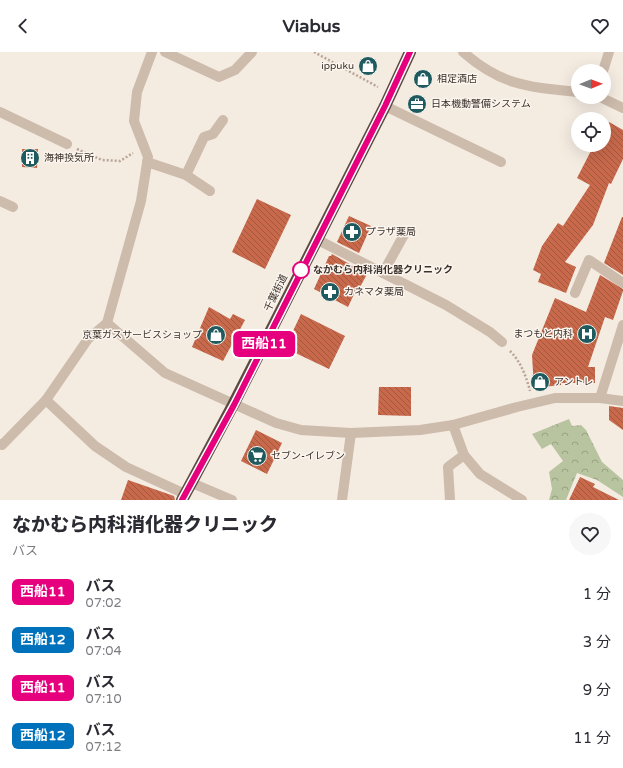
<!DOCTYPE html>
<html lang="ja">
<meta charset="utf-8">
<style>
:root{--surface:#fff;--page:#f7f7f7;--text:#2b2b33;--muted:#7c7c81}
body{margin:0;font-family:"Varela Round","Noto Sans JP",sans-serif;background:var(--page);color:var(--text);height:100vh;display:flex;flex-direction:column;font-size:15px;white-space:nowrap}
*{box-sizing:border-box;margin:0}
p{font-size:13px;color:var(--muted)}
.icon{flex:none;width:22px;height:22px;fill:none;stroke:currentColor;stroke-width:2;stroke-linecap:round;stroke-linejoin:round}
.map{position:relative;height:448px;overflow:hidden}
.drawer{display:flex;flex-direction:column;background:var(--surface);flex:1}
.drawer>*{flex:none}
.badge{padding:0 8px;border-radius:6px;font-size:14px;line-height:26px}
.needle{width:26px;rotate:89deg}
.buttons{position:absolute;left:571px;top:12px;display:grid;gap:8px}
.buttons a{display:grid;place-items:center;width:40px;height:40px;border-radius:50%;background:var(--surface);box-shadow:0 4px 16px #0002;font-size:20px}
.map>.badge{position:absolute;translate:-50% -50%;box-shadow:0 0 0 2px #fff}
.round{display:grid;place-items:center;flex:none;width:42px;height:42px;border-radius:21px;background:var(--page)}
.head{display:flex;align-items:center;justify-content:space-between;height:68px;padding:0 12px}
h1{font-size:19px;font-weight:800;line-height:30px}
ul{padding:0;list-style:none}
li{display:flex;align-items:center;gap:12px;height:48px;padding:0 12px}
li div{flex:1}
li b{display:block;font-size:15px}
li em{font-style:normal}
li .badge{min-width:44px;font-weight:700;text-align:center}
header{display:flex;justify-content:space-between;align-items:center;height:52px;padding:0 12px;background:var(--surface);font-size:18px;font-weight:800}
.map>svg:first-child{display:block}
.forest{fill:url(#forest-crowns)}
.building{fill:url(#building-back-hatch)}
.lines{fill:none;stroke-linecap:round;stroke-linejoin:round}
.path{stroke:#b9a596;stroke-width:2.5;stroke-dasharray:2 2;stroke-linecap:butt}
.minor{stroke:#cdbbac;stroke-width:10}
.highway{stroke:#5c4a42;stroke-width:12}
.line-casing{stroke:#fff;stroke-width:9}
.line{stroke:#e6007e;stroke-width:6}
.stop-dot{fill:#fff;stroke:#e6007e;stroke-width:2}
.labels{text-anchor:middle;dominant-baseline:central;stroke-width:3;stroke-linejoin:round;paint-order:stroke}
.poi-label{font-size:10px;fill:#3b302b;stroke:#fbf5ee;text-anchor:start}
.stop-label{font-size:10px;font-weight:bold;fill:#3b302b;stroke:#fbf5ee;text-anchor:start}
.street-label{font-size:10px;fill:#3b302b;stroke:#fbf5ee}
</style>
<header><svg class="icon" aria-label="back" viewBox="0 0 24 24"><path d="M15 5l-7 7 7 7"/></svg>Viabus<svg class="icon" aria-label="heart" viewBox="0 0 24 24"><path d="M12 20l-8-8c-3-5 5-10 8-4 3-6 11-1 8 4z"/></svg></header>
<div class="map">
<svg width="623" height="448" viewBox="0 0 623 448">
<defs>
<pattern id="forest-crowns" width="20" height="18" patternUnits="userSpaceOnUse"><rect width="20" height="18" fill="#b8c4a0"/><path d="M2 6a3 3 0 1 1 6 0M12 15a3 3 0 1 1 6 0" fill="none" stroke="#97a083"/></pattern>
<pattern id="building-back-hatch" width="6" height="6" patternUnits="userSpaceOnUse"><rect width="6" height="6" fill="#c8694b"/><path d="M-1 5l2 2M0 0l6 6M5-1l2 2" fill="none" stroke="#a4573f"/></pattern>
</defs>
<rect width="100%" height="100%" fill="#f4ebe1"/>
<path class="forest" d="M 569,367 L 572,374 L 581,373 L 586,378 L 602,410 L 623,428 L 623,445 L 597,428 L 577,421 L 566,448 L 549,448 L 552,437 L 549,420 L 563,409 L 551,392 L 542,397 L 532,382 Z"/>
<g class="building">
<path d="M 609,70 L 623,78 L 623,107 L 611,132 L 609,131 L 593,173 L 565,210 L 576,215 L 566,241 L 538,230 L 541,222 L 533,218 L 542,194 L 558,171 L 563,174 L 590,133 L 577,126 L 594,93 L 604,93 L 604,79 Z"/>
<path d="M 22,97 L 38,97 L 37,116 L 22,115 Z"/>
<path d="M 257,147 L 291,163 L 265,217 L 232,200 Z"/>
<path d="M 349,164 L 371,174 L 359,201 L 337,190 Z"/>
<path d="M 622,165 L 623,165 L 623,223 L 604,211 Z"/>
<path d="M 332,202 L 367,222 L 358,239 L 356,238 L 348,255 L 314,237 L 329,204 L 331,204 Z"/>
<path d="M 600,223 L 623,237 L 623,239 L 613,268 L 605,265 L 588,315 L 595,315 L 595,331 L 561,331 L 561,333 L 534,336 L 532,303 L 555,246 L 586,260 Z"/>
<path d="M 209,255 L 230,267 L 233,262 L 245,268 L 223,309 L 192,295 Z"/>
<path d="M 301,262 L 345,284 L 329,317 L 285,296 Z"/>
<path d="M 379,335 L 411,335 L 411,364 L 378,363 Z"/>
<path d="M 609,354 L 623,356 L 623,378 L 609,368 Z"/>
<path d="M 256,378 L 282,391 L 267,422 L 241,409 Z"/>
<path d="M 580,425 L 595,432 L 593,435 L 619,448 L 569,448 Z"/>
<path d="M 128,428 L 174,444 L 175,448 L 121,448 Z"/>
</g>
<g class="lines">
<g class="path">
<path d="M 314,0 L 378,35"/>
<path d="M 77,97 L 102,108 L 120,109 L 133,101"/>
<path d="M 510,299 C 521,310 526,324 530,339"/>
</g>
<g class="minor">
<path d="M 152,0 L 137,40 L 134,69 L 148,105 L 141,149 L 107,271 L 165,321 L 276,371 L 301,378 L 351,381 L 420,378 L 453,373 L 517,355 L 555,346 L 600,346 L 623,349"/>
<path d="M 165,0 L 219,25 L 235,18 L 252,0"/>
<path d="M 463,0 C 502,34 528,35 578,40"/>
<path d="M 603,19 L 609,0"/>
<path d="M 600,45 L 623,56"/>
<path d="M 385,54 L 501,110"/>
<path d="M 0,60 L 67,92"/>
<path d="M 147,110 L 186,123 L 210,139"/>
<path d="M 186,123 L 204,85 L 213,82 L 223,68"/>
<path d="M 0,149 L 13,155"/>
<path d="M 316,187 L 446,253 L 490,280 L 502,290"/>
<path d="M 383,221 L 406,179"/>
<path d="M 575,241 L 589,208 L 623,231"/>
<path d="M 600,346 L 623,273"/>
<path d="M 46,348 L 95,394 L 126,415 L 185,442"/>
<path d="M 453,373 L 464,403 L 480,422 L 522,448"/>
<path d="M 0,392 L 2,393 L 46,348 L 88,287 L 107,271"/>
<path d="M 192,431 L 232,448"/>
<path d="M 342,448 L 351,381"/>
<path d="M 450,448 L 448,415 L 464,403"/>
</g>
<path class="highway" d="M 182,448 L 233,353 L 385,54 L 410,0"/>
</g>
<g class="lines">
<defs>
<path id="line" d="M 182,448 L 234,353 L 385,54 L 410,0"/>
</defs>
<use href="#line" class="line-casing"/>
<use href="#line" class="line"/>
</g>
<defs>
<symbol id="shop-disc" viewBox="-11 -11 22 22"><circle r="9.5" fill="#1f5a5e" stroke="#fbf5ee"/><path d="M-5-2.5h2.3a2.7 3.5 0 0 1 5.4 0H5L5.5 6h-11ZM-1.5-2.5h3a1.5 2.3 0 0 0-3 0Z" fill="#fff"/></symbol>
<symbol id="office-disc" viewBox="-11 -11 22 22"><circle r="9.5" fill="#1f5a5e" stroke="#fbf5ee"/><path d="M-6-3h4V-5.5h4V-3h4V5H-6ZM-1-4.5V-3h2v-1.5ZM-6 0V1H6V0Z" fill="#fff"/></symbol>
<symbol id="building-disc" viewBox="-11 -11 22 22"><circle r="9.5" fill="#1f5a5e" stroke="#fbf5ee"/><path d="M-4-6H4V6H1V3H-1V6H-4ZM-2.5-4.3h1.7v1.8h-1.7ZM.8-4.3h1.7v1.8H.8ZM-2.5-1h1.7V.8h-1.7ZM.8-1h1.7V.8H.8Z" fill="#fff"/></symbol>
<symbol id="pharmacy-disc" viewBox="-11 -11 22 22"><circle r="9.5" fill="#1f5a5e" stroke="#fbf5ee"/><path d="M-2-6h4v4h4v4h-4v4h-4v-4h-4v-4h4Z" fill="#fff"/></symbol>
<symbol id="hospital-disc" viewBox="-11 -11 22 22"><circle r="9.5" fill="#1f5a5e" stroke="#fbf5ee"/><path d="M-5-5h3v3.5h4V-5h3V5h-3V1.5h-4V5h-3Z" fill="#fff"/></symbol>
<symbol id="supermarket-disc" viewBox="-11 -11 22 22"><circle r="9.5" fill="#1f5a5e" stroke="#fbf5ee"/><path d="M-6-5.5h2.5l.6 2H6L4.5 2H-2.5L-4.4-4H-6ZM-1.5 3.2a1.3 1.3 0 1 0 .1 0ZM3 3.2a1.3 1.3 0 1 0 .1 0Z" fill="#fff"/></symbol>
</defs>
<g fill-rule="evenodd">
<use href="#shop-disc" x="357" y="3" width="22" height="22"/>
<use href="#shop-disc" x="412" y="16" width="22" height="22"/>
<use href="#office-disc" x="406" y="41" width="22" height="22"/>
<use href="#building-disc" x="19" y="95" width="22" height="22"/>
<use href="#pharmacy-disc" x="341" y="169" width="22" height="22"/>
<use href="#pharmacy-disc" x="319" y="229" width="22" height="22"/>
<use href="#hospital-disc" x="576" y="271" width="22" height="22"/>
<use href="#shop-disc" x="205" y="272" width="22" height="22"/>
<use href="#shop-disc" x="529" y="319" width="22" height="22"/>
<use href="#supermarket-disc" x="246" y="393" width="22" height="22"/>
</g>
<circle class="stop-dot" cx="301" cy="218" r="8"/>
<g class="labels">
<g class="poi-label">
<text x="354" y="14" text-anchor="end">ippuku</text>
<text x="437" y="27">相定酒店</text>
<text x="431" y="52">日本機動警備システム</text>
<text x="44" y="106">海神換気所</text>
<text x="366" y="180">プラザ薬局</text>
<text x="344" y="240">カネマタ薬局</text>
<text x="573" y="282" text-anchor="end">まつもと内科</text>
<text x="202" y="283" text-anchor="end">京葉ガスサービスショップ</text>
<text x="554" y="330">アントレ</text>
<text x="271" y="404">セブン-イレブン</text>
</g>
<g class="stop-label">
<text x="313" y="218">なかむら内科消化器クリニック</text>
</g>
<g class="street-label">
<text transform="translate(276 241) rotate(-64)">千葉街道</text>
</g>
</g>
</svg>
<div class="buttons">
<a><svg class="needle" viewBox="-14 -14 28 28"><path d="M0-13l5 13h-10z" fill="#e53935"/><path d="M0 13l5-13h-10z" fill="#7c7c81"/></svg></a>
<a><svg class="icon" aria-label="locate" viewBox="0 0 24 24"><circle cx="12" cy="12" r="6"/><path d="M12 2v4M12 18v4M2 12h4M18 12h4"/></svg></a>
</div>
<b class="badge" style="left:264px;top:292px;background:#e6007e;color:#fff">西船11</b>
</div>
<section class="drawer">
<div class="head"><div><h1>なかむら内科消化器クリニック</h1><p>バス</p></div><a class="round"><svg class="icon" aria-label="heart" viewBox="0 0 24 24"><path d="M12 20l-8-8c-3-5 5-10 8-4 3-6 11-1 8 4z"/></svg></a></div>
<ul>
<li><span class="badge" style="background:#e6007e;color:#fff">西船11</span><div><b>バス</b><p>07:02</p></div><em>1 分</em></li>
<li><span class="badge" style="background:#0072bc;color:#fff">西船12</span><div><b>バス</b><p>07:04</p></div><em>3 分</em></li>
<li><span class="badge" style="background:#e6007e;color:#fff">西船11</span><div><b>バス</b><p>07:10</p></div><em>9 分</em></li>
<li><span class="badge" style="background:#0072bc;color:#fff">西船12</span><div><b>バス</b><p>07:12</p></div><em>11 分</em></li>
</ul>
</section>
